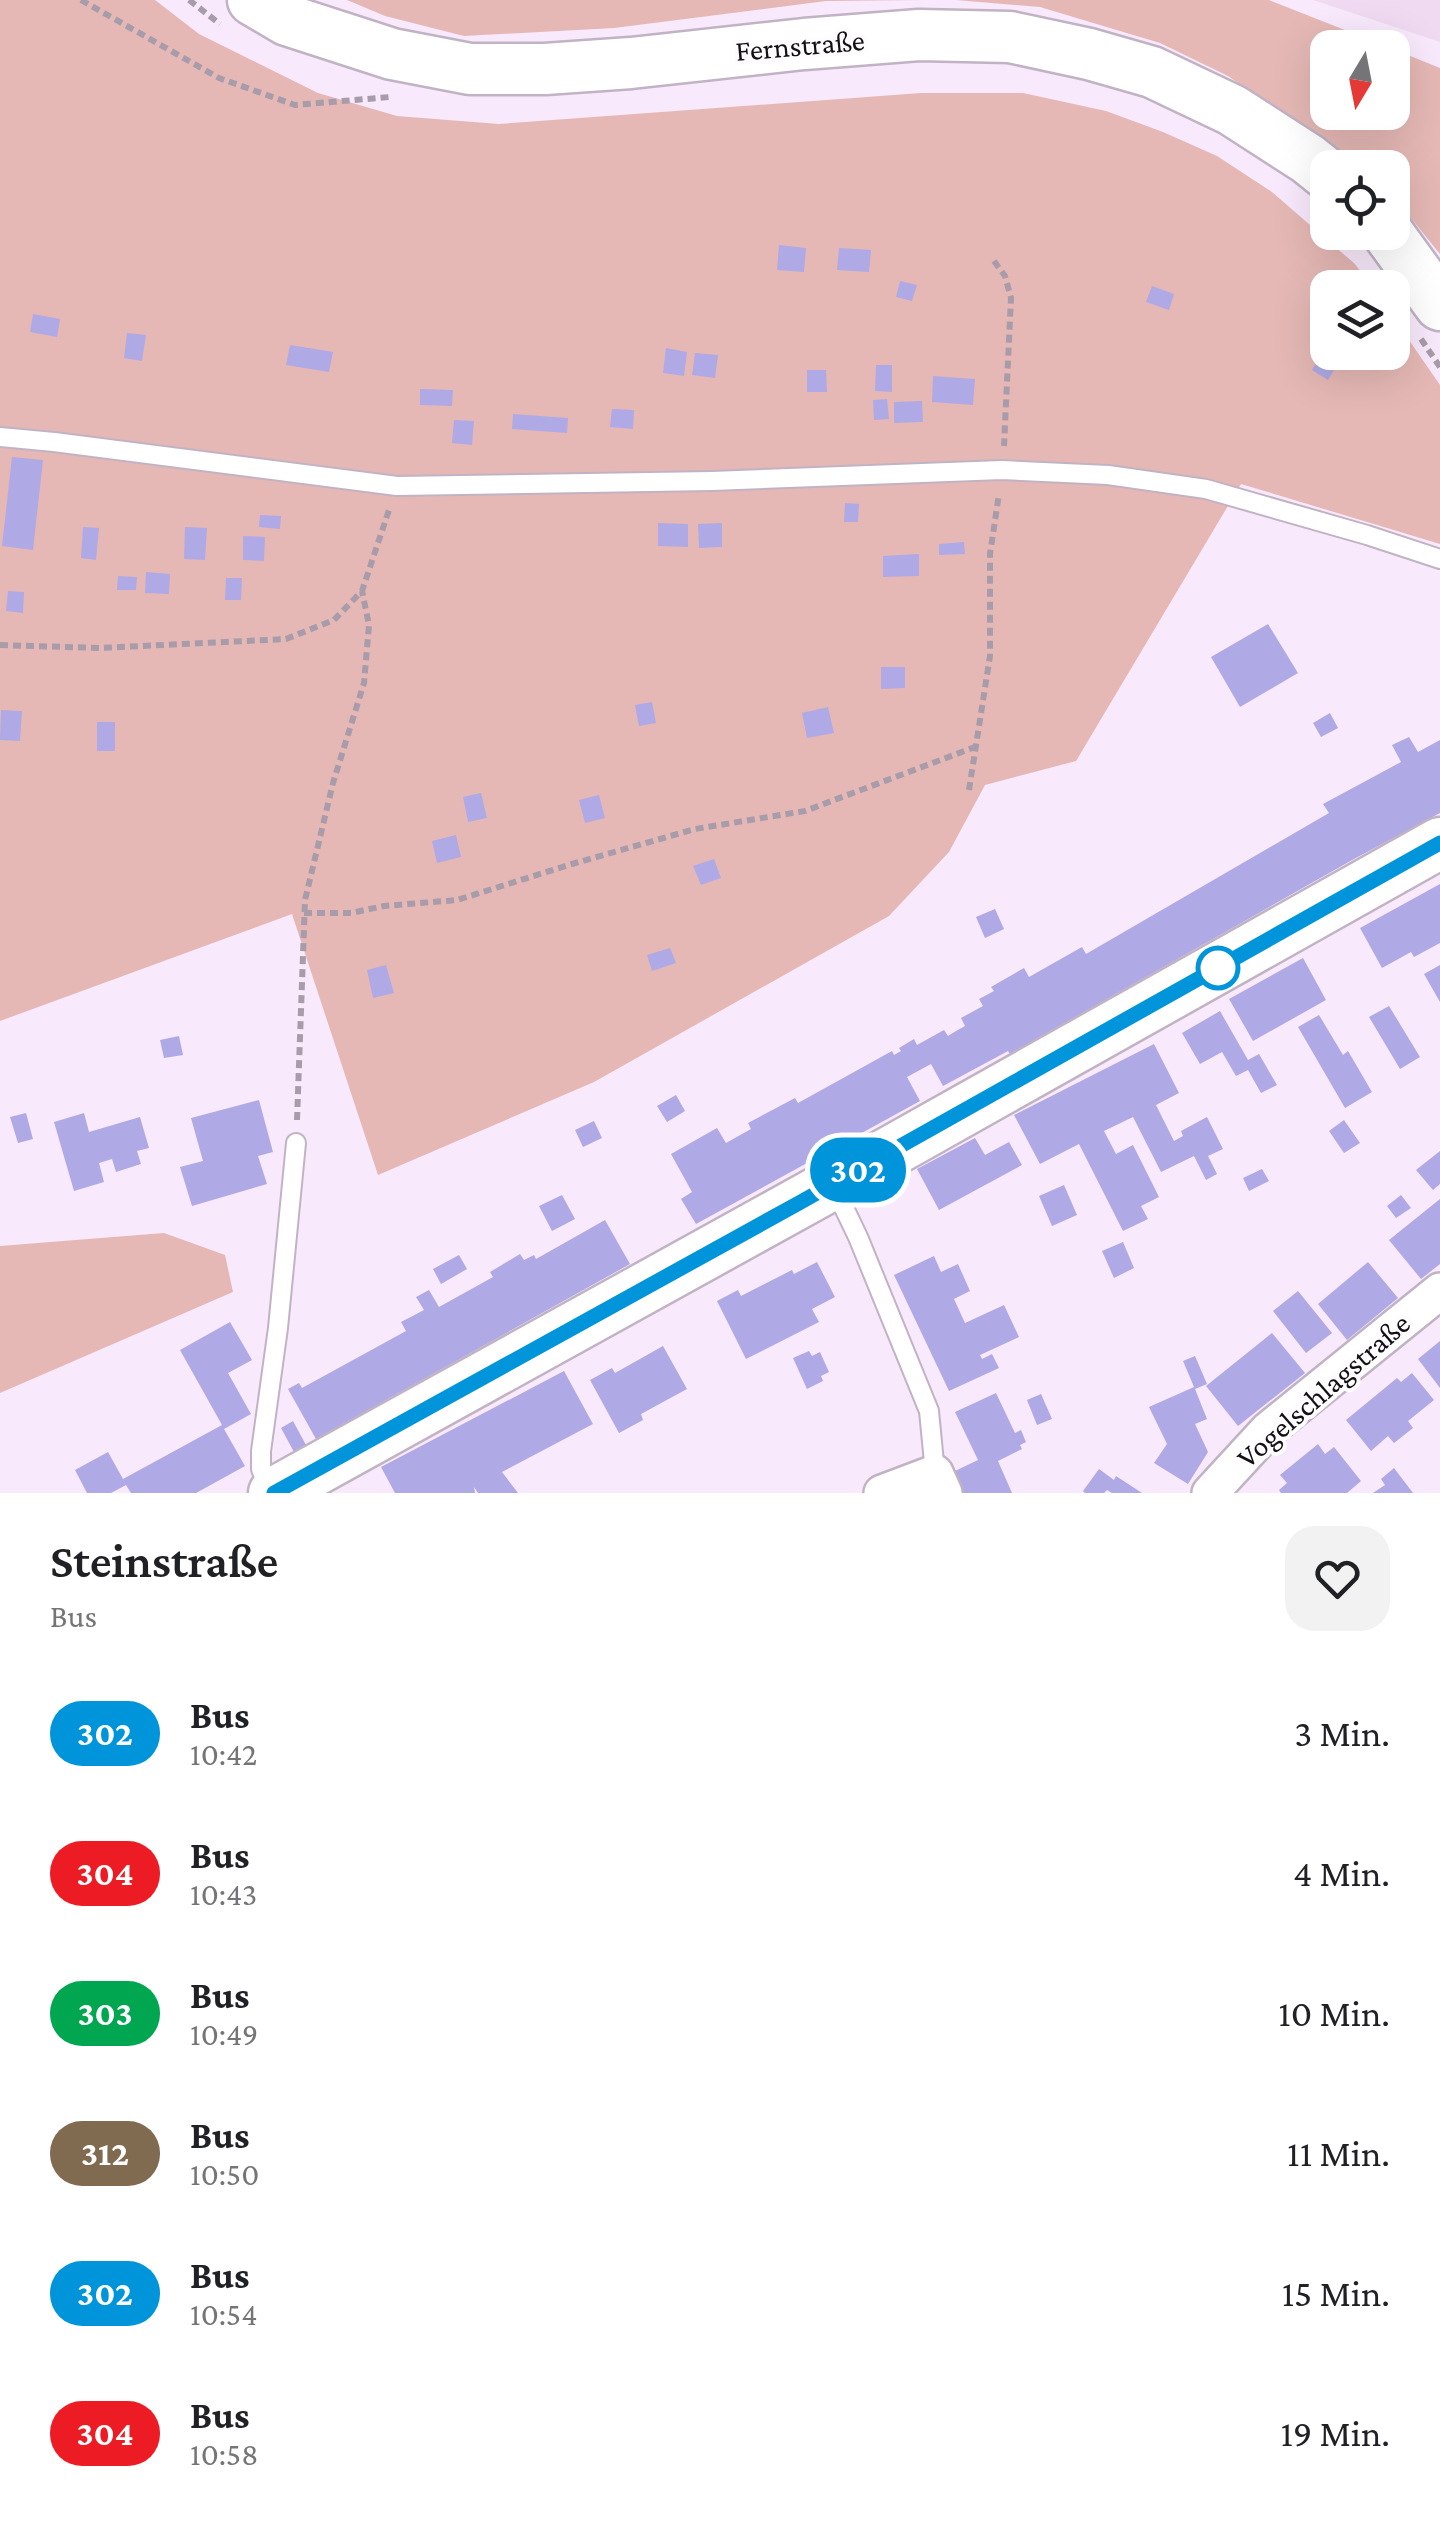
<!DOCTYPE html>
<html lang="de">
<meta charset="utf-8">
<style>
:root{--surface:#fff;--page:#f2f2f2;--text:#202124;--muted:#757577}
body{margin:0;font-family:"Crimson Pro",serif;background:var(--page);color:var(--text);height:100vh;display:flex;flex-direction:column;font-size:38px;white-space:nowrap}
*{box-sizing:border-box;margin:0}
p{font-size:32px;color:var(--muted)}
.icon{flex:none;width:55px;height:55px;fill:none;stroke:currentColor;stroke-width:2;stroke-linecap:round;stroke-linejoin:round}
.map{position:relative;height:1493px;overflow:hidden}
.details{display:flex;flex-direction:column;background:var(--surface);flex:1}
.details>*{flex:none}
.badge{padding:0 20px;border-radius:32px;font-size:35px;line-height:65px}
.needle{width:65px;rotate:190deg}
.controls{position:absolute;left:1310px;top:30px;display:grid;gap:20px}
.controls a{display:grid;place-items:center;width:100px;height:100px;border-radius:20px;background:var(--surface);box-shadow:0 10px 40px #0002;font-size:50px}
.map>.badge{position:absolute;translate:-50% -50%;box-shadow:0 0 0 5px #fff}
.round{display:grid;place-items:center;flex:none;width:105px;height:105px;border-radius:30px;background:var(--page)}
.summary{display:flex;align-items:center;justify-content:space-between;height:170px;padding:0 50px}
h1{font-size:48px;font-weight:600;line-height:75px}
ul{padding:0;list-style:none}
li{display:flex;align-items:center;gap:30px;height:140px;padding:0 50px}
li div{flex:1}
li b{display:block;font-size:38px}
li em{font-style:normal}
li .badge{min-width:110px;font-weight:700;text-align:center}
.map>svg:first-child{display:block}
.built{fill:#efdaf2}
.green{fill:#e5b8b5}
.building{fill:#afa9e5}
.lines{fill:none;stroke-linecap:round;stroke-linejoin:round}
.lane-casing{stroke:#c1b3c4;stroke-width:22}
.street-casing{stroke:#c1b3c4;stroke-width:40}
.secondary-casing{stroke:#c1b3c4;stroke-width:55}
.path{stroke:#a89caa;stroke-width:6;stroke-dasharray:8 5;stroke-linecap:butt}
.lane{stroke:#fff;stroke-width:18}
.street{stroke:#fff;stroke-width:35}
.secondary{stroke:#fff;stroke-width:50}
.line-casing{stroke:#fff;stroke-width:22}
.line{stroke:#0095da;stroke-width:15}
.stop-dot{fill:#fff;stroke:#0095da;stroke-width:5}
.labels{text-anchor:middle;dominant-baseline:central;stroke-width:8;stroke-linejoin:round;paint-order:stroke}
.street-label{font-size:30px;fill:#140f15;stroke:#fdfdfd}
</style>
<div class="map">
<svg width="1440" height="1493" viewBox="0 0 1440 1493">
<rect width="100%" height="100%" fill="#f9e9fc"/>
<path class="built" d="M 1313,0 L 1440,0 L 1440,42 Z"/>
<g class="green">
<path d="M 0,0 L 155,0 L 199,34 L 318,93 L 397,116 L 499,124 L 921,93 L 1023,93 L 1106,111 L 1163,132 L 1217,156 L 1272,192 L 1355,264 L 1372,287 L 1328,288 L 1328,352 L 1392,352 L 1393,317 L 1440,385 L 1440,544 L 1241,484 L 1076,761 L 985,785 L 949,852 L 889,916 L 594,1082 L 378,1175 L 292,914 L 0,1021 Z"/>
<path d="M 347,0 L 923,0 L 826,1 L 614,28 L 464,36 L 385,16 Z"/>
<path d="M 956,0 L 1269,0 L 1388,47 L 1328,48 L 1328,112 L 1392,112 L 1393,49 L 1440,68 L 1440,254 L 1393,196 L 1392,168 L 1359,167 L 1228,76 L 1160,43 L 1040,7 Z"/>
<path d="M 164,1233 L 225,1255 L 233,1292 L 0,1393 L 0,1246 Z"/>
</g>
<g class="building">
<path d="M 779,245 L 806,248 L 804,272 L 777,270 Z"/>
<path d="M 839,248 L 871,250 L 869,272 L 837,270 Z"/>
<path d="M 900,281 L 917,285 L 912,301 L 896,297 Z"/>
<path d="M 1152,286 L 1174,294 L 1169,310 L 1146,302 Z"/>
<path d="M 33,314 L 60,319 L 57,337 L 30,332 Z"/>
<path d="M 127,333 L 146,335 L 142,361 L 124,358 Z"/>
<path d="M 290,345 L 333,352 L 329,372 L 286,365 Z"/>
<path d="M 666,348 L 687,352 L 684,376 L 663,373 Z"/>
<path d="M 1323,352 L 1339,362 L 1328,380 L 1312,370 Z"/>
<path d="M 695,353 L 718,355 L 715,378 L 692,375 Z"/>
<path d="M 876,365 L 892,365 L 892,392 L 875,391 Z"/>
<path d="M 807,370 L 826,370 L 827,392 L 807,392 Z"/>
<path d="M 933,376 L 975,379 L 973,405 L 932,402 Z"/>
<path d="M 420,389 L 453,390 L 452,406 L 420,405 Z"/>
<path d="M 887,399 L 889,419 L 874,420 L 873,400 Z"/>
<path d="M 922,401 L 923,422 L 894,423 L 894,402 Z"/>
<path d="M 612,409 L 634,410 L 633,429 L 610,427 Z"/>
<path d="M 513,414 L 568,418 L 567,433 L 512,429 Z"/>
<path d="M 454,420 L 474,421 L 472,445 L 452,443 Z"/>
<path d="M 12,457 L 43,460 L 33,550 L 2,546 Z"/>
<path d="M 845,503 L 859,504 L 858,522 L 844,522 Z"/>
<path d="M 260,515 L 281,516 L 280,529 L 259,527 Z"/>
<path d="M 658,523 L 688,524 L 688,547 L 658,546 Z"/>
<path d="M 722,523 L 722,547 L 699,548 L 698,524 Z"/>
<path d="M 83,527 L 99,528 L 96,560 L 81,558 Z"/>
<path d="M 185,527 L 207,528 L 205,560 L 184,559 Z"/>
<path d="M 243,536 L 265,537 L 264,561 L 243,560 Z"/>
<path d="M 964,542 L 965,554 L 939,555 L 939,544 Z"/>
<path d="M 919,554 L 919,576 L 883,577 L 883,556 Z"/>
<path d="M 146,572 L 170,574 L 169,594 L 145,593 Z"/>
<path d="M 118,576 L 137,577 L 136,590 L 117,590 Z"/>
<path d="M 226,578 L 242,578 L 241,600 L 225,600 Z"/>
<path d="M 8,591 L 24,592 L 23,613 L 6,611 Z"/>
<path d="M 1268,624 L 1298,673 L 1240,707 L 1211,657 Z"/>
<path d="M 881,667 L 905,667 L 905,688 L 881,689 Z"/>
<path d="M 652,702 L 656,723 L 639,726 L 635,705 Z"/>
<path d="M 828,707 L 834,733 L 807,738 L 802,713 Z"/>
<path d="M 1,710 L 22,711 L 20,741 L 0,740 Z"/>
<path d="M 1330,713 L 1338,728 L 1321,737 L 1313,723 Z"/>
<rect x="97" y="722" width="18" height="29"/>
<path d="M 1409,737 L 1418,752 L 1440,740 L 1440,813 L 1354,859 L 1010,1054 L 1008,1051 L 943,1086 L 931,1064 L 907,1077 L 920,1101 L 696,1224 L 681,1199 L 692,1192 L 671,1154 L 717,1128 L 726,1143 L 751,1129 L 748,1123 L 795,1098 L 798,1103 L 892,1051 L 894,1055 L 901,1051 L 899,1048 L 914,1039 L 917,1045 L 944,1030 L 948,1036 L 956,1031 L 965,1026 L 961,1018 L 983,1006 L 979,999 L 994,991 L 991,987 L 1024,968 L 1029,977 L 1082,947 L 1086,954 L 1329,813 L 1323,804 L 1401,762 L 1392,745 Z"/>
<path d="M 481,793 L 487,818 L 468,822 L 463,797 Z"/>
<path d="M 599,795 L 605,818 L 585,823 L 579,800 Z"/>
<path d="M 456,835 L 461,857 L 437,863 L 432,841 Z"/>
<path d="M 714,859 L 721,878 L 701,885 L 693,866 Z"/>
<path d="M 1440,884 L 1440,943 L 1414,957 L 1411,952 L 1382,968 L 1360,928 Z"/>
<path d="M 995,909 L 1004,929 L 985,938 L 976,917 Z"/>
<path d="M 670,948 L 676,963 L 652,971 L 647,955 Z"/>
<path d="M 1303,958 L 1326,1000 L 1253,1041 L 1229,999 Z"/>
<path d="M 386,965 L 394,993 L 373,998 L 367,970 Z"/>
<path d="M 1440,965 L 1440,1002 L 1424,974 Z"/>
<path d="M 1389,1006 L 1420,1057 L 1400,1069 L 1369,1017 Z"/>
<path d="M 1220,1011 L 1248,1060 L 1259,1054 L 1277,1085 L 1261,1093 L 1248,1070 L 1236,1076 L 1222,1052 L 1200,1064 L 1182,1033 Z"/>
<path d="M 1319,1015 L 1343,1055 L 1348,1051 L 1372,1092 L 1345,1108 L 1298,1027 Z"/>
<path d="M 179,1036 L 183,1055 L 164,1058 L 160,1040 Z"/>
<path d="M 1154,1044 L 1179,1093 L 1156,1105 L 1174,1141 L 1183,1136 L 1181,1131 L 1207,1117 L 1223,1149 L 1208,1156 L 1217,1174 L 1206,1180 L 1194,1156 L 1161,1172 L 1133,1117 L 1104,1131 L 1116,1154 L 1133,1145 L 1159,1197 L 1141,1206 L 1148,1219 L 1123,1231 L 1079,1144 L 1040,1164 L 1014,1115 Z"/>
<path d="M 676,1095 L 685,1111 L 667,1122 L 657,1106 Z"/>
<path d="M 259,1100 L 273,1152 L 258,1156 L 267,1184 L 192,1206 L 180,1167 L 203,1161 L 191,1118 Z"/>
<path d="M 26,1113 L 33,1139 L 18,1143 L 10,1117 Z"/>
<path d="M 84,1113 L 89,1132 L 140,1117 L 149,1148 L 137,1151 L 141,1164 L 116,1172 L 112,1159 L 99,1163 L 104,1182 L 74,1191 L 54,1122 Z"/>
<path d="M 1344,1120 L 1360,1143 L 1344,1153 L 1329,1131 Z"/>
<path d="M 594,1121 L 602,1138 L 583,1147 L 575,1130 Z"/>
<path d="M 975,1138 L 985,1155 L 1009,1142 L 1022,1165 L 939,1210 L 917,1169 Z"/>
<path d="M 1440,1151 L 1440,1184 L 1433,1190 L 1416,1170 Z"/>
<path d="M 1262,1169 L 1269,1181 L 1249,1191 L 1243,1178 Z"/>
<path d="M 1064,1185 L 1077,1215 L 1052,1226 L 1039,1196 Z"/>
<path d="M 562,1195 L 575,1219 L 552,1231 L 539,1206 Z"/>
<path d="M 1401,1195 L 1411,1208 L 1396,1218 L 1387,1206 Z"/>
<path d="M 1440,1199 L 1440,1264 L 1421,1279 L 1389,1240 Z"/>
<path d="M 605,1220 L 630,1264 L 316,1439 L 288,1389 L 299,1383 L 302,1388 L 406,1331 L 401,1322 L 424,1310 L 416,1297 L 429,1290 L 439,1307 L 493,1277 L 490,1272 L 520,1254 L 524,1260 L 534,1255 L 536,1259 Z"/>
<path d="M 1123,1242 L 1134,1268 L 1114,1278 L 1102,1251 Z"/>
<path d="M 459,1255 L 467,1269 L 441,1284 L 433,1269 Z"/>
<path d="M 934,1256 L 941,1272 L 958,1264 L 970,1291 L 954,1299 L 965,1323 L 1004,1305 L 1019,1337 L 980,1355 L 982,1359 L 992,1354 L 999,1368 L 949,1391 L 894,1275 Z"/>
<path d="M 817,1262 L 835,1297 L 812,1309 L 819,1322 L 746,1359 L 717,1301 L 738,1290 L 741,1296 L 792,1270 L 794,1274 Z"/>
<path d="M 1368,1262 L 1398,1298 L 1347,1340 L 1318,1304 Z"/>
<path d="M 1298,1291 L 1332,1333 L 1306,1353 L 1273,1311 Z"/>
<path d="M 230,1322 L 252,1360 L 228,1373 L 251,1414 L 224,1429 L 245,1466 L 196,1493 L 131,1493 L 126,1485 L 111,1493 L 87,1493 L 75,1470 L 108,1452 L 123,1479 L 222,1425 L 180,1350 Z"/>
<path d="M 1272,1333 L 1305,1373 L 1238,1426 L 1206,1386 Z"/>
<path d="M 1440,1341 L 1440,1388 L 1418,1359 Z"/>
<path d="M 663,1346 L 687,1389 L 641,1414 L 643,1420 L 619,1433 L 590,1380 L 612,1368 L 615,1373 Z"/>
<path d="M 809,1351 L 812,1356 L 820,1352 L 829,1372 L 821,1376 L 823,1381 L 807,1389 L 793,1358 Z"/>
<path d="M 1195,1356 L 1207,1384 L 1195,1389 L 1207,1419 L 1195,1424 L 1208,1452 L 1188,1484 L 1154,1463 L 1167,1444 L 1149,1407 L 1194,1387 L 1183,1361 Z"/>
<path d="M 564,1371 L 593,1424 L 502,1472 L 518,1493 L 478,1493 L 474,1487 L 475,1493 L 395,1493 L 381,1467 Z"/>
<path d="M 1412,1373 L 1434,1400 L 1408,1421 L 1413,1428 L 1394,1443 L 1388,1436 L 1371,1451 L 1346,1420 L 1397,1378 L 1401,1382 Z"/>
<path d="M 996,1393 L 1015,1433 L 1021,1430 L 1026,1442 L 1020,1445 L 1022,1449 L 998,1461 L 1012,1493 L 963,1493 L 953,1472 L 978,1460 L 955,1412 Z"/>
<path d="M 1041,1394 L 1052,1419 L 1037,1425 L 1027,1400 Z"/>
<path d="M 293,1421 L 306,1445 L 294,1452 L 281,1428 Z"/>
<path d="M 1318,1444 L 1325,1454 L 1334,1447 L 1361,1481 L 1347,1493 L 1281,1493 L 1279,1490 L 1287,1483 L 1280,1475 Z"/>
<path d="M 1394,1468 L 1413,1493 L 1373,1493 L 1385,1485 L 1381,1479 Z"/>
<path d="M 1099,1469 L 1114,1480 L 1116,1476 L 1142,1493 L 1112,1493 L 1107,1490 L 1104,1493 L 1085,1493 L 1083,1491 Z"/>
</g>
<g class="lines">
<defs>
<g id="lane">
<path d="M 0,437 L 54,442 L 397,486 L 712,481 L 1002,470 L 1108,475 L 1206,489 L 1367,535 L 1440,559"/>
<path d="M 833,1185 L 858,1237 L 929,1411 L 935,1473"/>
<path d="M 271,1493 L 261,1469 L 261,1451 L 278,1328 L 296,1143"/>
</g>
<g id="street">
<path d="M 882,1493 L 935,1473 L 944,1493"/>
<path d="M 1210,1493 L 1268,1430 L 1440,1291"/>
</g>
<g id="secondary">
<path d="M 253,0 L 287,20 L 392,54 L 470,69 L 545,69 L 631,63 L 804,44 L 919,35 L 1010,37 L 1089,54 L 1152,72 L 1232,110 L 1308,159 L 1328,175"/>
<path d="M 1387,232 L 1440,305"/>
<path d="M 274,1493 L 833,1184 L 1440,843"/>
</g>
</defs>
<use href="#lane" class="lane-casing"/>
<use href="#street" class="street-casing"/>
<use href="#secondary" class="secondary-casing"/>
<g class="path">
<path d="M 81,0 L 219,78 L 295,105 L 390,97"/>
<path d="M 189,0 L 220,24"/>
<path d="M 1313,214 L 1328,226"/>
<path d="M 1335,232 L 1348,246"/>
<path d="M 994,261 L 1005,276 L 1011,298 L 1004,446"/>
<path d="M 1421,339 L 1440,367"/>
<path d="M 0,645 L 100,648 L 286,639 L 334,620 L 362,591 L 390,507"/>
<path d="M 969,790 L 990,656 L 990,554 L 999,494"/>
<path d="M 304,913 L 351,913 L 384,906 L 457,900 L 572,864 L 695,829 L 805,811 L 975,747"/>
<path d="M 297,1120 L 305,900 L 333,783 L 364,683 L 369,625 L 362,591"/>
</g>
<use href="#lane" class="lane"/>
<use href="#street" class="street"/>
<use href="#secondary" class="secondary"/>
</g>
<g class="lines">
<defs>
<path id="line" d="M 274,1493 L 799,1203 L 1440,843"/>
</defs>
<use href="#line" class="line-casing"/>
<use href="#line" class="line"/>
</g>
<circle class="stop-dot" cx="1218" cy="968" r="20"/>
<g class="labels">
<g class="street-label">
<text transform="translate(800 45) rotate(-5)">Fernstraße</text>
<text transform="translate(1323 1390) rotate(-41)">Vogelschlagstraße</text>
</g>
</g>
</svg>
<div class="controls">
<a><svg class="needle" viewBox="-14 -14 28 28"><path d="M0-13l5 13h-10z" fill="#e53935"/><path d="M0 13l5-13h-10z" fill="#757577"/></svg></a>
<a><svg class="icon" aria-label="locate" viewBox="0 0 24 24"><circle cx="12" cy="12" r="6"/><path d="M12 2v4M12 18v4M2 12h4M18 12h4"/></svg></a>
<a><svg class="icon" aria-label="layers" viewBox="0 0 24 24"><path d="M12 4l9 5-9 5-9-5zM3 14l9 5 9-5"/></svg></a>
</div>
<b class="badge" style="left:858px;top:1170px;background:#0095da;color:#fff">302</b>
</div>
<section class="details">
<div class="summary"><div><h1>Steinstraße</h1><p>Bus</p></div><a class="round"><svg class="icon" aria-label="heart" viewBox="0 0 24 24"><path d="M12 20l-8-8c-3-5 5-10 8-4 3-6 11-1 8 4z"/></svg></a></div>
<ul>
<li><span class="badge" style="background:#0095da;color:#fff">302</span><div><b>Bus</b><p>10:42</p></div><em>3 Min.</em></li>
<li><span class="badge" style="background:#ed1c24;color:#fff">304</span><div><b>Bus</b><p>10:43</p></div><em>4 Min.</em></li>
<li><span class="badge" style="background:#00a650;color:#fff">303</span><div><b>Bus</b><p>10:49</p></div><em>10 Min.</em></li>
<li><span class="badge" style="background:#806a50;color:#fff">312</span><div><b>Bus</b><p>10:50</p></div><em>11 Min.</em></li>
<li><span class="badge" style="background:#0095da;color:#fff">302</span><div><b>Bus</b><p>10:54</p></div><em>15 Min.</em></li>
<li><span class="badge" style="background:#ed1c24;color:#fff">304</span><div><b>Bus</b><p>10:58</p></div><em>19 Min.</em></li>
</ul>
</section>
